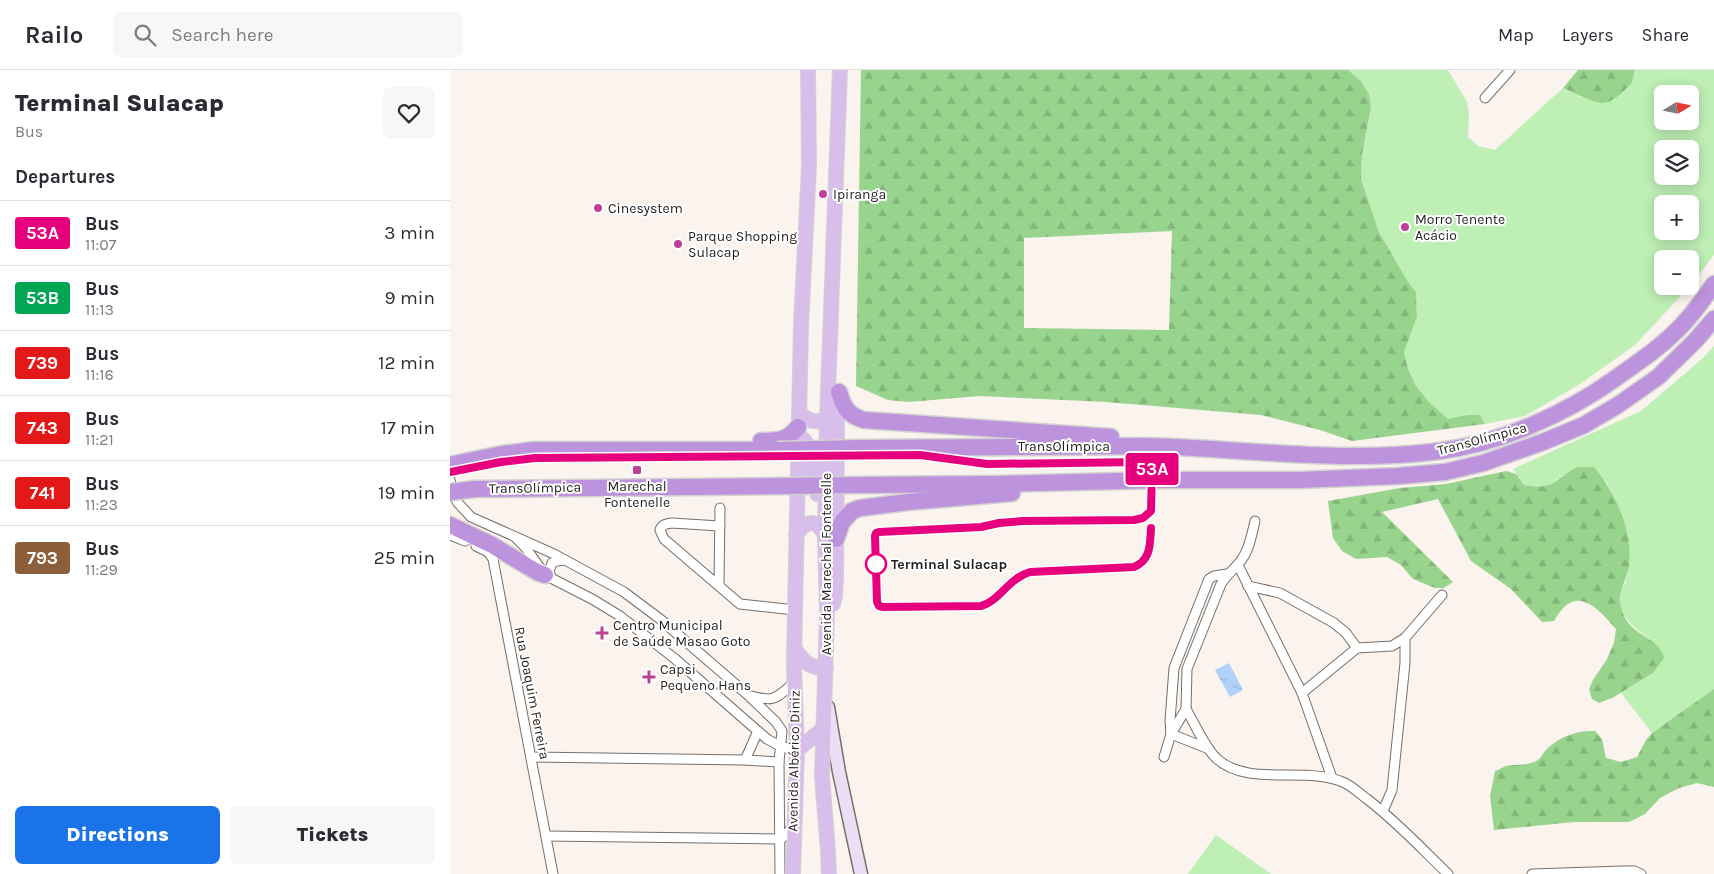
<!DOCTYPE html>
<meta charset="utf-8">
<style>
:root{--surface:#fff;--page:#f7f7f7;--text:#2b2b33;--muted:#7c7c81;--line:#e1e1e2;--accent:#1a73e8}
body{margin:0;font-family:Karla,sans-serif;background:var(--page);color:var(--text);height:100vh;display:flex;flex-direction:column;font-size:19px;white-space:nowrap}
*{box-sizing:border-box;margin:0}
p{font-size:16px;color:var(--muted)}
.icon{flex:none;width:28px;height:28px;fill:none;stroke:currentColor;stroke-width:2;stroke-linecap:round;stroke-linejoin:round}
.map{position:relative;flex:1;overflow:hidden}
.panel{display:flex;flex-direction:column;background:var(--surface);width:450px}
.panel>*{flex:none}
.badge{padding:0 10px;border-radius:4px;font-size:18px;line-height:32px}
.needle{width:32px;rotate:80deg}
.tools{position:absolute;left:1204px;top:15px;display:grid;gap:10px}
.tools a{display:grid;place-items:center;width:45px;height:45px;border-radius:8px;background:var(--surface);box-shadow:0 2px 12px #0003;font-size:25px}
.map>.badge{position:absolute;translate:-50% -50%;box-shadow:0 0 0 2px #fff}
h2{padding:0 15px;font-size:19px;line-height:45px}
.round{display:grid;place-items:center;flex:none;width:52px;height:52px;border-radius:8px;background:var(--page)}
.summary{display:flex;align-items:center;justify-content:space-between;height:85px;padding:0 15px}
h1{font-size:24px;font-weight:800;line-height:38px}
.action{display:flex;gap:10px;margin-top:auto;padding:10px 15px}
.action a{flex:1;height:58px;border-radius:8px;background:var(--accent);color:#fff;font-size:20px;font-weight:800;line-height:58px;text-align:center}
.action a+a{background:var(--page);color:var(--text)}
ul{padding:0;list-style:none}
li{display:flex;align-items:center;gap:15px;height:65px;padding:0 15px;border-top:1px solid var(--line)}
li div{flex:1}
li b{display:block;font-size:19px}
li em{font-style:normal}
li .badge{min-width:55px;font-weight:700;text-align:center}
header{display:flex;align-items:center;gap:30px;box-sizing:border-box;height:70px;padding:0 25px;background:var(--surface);border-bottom:1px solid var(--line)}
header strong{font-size:24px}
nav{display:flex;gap:28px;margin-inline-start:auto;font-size:18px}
.search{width:350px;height:45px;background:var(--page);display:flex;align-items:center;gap:12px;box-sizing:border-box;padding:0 18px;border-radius:8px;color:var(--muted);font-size:19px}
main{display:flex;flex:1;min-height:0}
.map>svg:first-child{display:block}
.green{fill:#beefb5;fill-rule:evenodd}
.forest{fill:url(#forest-firs);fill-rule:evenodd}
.water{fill:url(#water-ripples)}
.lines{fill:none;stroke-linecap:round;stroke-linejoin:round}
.minor-casing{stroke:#766f6a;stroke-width:11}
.secondary-casing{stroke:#766f6a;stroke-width:15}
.primary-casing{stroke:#d3d2d2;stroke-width:16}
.motorway-casing{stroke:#d3d2d2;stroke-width:19}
.minor{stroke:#fff;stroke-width:9}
.secondary{stroke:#ebdff5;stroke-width:12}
.primary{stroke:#d7beeb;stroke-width:14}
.motorway{stroke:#bd93dd;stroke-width:16}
.motorway-bridge-casing{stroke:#d3d2d2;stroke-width:19;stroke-linecap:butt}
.motorway-bridge{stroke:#bd93dd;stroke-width:16}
.line-casing{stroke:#fff;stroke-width:11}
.line{stroke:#e6007e;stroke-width:8}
.poi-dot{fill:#bd4293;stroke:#fff;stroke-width:2}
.stop-dot{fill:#fff;stroke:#e6007e;stroke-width:2.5}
.labels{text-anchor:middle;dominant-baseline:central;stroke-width:4;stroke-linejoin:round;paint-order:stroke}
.poi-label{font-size:14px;fill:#221f1d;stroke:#fff;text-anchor:start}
.street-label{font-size:14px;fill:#221f1d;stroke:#fff}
.stop-label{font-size:14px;font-weight:bold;fill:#221f1d;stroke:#fff;text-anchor:start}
</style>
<header>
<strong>Railo</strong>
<div class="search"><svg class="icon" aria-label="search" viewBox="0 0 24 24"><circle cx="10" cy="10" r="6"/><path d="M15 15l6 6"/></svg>Search here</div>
<nav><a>Map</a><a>Layers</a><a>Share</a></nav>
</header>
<main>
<section class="panel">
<div class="summary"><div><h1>Terminal Sulacap</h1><p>Bus</p></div><a class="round"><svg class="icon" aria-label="heart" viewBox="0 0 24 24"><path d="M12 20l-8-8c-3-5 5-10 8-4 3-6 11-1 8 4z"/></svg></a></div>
<h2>Departures</h2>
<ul>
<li><span class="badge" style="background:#e6007e;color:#fff">53A</span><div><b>Bus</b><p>11:07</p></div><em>3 min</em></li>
<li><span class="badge" style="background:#00a651;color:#fff">53B</span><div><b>Bus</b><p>11:13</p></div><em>9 min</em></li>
<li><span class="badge" style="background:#e31919;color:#fff">739</span><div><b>Bus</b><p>11:16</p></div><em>12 min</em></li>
<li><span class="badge" style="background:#e31919;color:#fff">743</span><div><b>Bus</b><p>11:21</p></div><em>17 min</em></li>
<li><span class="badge" style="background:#e31919;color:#fff">741</span><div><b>Bus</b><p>11:23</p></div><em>19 min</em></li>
<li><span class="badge" style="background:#8b5e3c;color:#fff">793</span><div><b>Bus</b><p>11:29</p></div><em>25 min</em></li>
</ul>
<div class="action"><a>Directions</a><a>Tickets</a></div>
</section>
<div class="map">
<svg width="1264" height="804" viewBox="0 0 1264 804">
<defs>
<pattern id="forest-firs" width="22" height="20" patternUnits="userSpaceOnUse" patternTransform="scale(1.25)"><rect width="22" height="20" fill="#99d48f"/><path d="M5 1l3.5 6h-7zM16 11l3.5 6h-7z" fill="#84b67b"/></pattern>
<pattern id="water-ripples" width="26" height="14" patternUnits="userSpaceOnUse" patternTransform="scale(1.25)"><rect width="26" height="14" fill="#b1d0fa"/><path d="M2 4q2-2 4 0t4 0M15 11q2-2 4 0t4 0" fill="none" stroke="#98b2d6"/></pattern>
</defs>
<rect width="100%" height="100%" fill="#fbf3ed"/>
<g class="green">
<path d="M 898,0 L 998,0 L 1017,32 L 1019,43 L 1018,67 L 1028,76 L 1045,80 L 1113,18 L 1136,29 L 1181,12 L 1185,0 L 1264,0 L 1264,185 L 1240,216 L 1185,275 L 1130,314 L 1075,346 L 1035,354 L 1030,345 L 1017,345 L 998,349 L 980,333 L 966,316 L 958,299 L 954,282 L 967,247 L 966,222 L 958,212 L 929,162 L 911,109 L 912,85 L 921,37 L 919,24 L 910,10 ZM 1212,24 L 1240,24 L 1240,51 L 1212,51 ZM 1212,79 L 1240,79 L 1240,106 L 1212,106 ZM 1212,134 L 1240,134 L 1240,161 L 1212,161 ZM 1212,189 L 1240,189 L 1240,216 L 1212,216 Z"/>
<path d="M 1264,276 L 1264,619 L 1202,663 L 1171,623 L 1203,603 L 1200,569 C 1186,560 1165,543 1169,523 C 1170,520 1173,516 1175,513 C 1177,508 1178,500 1179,494 C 1180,465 1170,437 1157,413 L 1113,405 C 1097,417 1093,419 1074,415 L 1063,399 L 1191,341 L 1253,288 Z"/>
<path d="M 766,765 L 821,804 L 738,804 Z"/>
</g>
<g class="forest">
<path d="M 411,0 L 898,0 L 910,10 L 919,24 L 921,37 L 912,85 L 911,109 L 929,162 L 958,212 L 966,222 L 967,247 L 954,282 L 958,299 L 966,316 L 980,333 L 998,349 L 1017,345 L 1030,345 L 1035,354 L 902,371 L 870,360 L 811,345 L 656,332 L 529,326 L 459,332 L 438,330 L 406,316 ZM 722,161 L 719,260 L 574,258 L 574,168 Z"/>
<path d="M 1128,0 L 1185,0 C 1184,4 1183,8 1182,12 C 1178,18 1162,33 1154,33 C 1145,34 1123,22 1113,18 Z"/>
<path d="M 1127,397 L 1144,397 C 1166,424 1183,460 1179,496 C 1177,511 1166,522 1171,537 C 1172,541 1174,547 1177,551 C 1187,567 1208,567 1214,588 L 1203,603 L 1164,627 L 1149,633 L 1142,629 L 1139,619 L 1143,610 L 1157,589 L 1164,573 L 1166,559 C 1146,536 1125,513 1104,551 L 1092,552 L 1061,519 L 1021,491 L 988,429 L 932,442 L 1003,512 L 994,518 L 985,518 L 963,509 L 951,495 L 937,487 L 906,489 L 892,481 L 883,468 L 878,431 L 950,418 L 996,414 L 1056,401 L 1066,404 L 1074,415 C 1102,421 1104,410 1127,397 Z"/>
<path d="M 1264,619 L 1264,717 L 1247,713 L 1229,718 L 1210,728 L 1195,744 L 1179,752 L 1124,752 L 1044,760 L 1040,726 L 1045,701 C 1049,700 1053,697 1056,696 C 1067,694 1078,696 1088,690 C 1091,688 1092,684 1095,681 C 1107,667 1127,660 1145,661 L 1152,669 L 1156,688 L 1171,692 L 1187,687 L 1196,670 L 1202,663 Z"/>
</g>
<path class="water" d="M 779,593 L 793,620 L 780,627 L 765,600 Z"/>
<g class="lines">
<defs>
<g id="minor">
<path d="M 1035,28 L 1060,0"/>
<path d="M 0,410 L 4,426 L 8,433 L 21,447 L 104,484 L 174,522 L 210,549 L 298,625 C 325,633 325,629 345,612"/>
<path d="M 270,456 L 222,453 C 216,454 212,454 210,460 L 214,469 L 290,534 L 345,540"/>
<path d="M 0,465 L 15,471"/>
<path d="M 66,468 L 76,478 L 95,505 L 142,529 L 170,546 L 224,588 L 317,669 L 332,677 L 347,680"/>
<path d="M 26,476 L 38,482 L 43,489 L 103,804"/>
<path d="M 788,495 L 852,623 L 882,708"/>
<path d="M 101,508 L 99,501 L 102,493 L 107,491 L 115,490"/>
<path d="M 269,514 L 270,438"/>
<path d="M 798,516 L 830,523 L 884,553 L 896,563 L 907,578"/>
<path d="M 852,623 L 907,578 L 942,576 L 955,568 L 992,525"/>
<path d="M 300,627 L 326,652 L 332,661 L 329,692 L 330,804"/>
<path d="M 736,639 C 745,654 754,676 766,688 C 798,718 856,695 895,713 C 903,717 910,724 917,729 C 946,751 971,778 998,804"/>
<path d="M 721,664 L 720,651 L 724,598 L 759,509 L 764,506 L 777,504"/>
<path d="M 721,664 L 759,679"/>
<path d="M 81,687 L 295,690 L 329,692"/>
<path d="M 714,687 L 721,664 L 736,639 L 737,599 L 771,514 C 777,504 786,498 792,489 C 800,478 802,463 805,451"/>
<path d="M 295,690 L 308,661"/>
<path d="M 933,741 L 942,720 L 955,593 L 955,568"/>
<path d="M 96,766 L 331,769 L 344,756"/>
<path d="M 1082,804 L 1172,801 L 1184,801 L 1191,804"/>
</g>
<path id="secondary" d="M 378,637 L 389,702 L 411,804"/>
<g id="primary">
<path d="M 349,343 C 359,351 365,354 377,348"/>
<path d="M 354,370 L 357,374 L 367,424"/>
<path d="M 346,465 C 357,449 366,449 375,465"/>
<path d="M 383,534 L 385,526 L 386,508 L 387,351 L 389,324"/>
<path d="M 344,578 C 354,592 358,597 376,599"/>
<path d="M 347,680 L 373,659"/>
<path d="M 343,804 L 347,680 L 344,598 L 345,540 L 351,255 L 359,96 L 358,0"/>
<path d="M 379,804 L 378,781 L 372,706 L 377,543 L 375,465 L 377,348 L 390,0"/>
</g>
<g id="motorway">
<path d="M 389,322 C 394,339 398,345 414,350 L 661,367"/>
<path d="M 311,371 C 328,371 337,371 348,357"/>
<path d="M 409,378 L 695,376 C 793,378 891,394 990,381 C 1051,373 1116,344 1166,308 C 1190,291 1214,275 1234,253 C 1245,241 1255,227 1264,214"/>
<path d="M 0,395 L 52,384 L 84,380 L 327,380"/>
<path d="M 410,415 L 544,414 L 714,410 L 849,410 L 948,406 L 995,402 L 1033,393 L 1093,372 L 1134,355 L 1168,335 L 1208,307 L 1245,271 L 1264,249"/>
<path d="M 25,419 L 331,416"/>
<path d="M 0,455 L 42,475 L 87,502 L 95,505"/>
<path d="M 386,469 L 392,452 L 402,441 L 410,438 L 458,432 L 562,423"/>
</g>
</defs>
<use href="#minor" class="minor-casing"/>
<use href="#secondary" class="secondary-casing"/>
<use href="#primary" class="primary-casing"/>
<use href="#motorway" class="motorway-casing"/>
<use href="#minor" class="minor"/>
<use href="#secondary" class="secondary"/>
<use href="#primary" class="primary"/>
<use href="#motorway" class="motorway"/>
<defs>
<g id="motorway-bridge">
<path d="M 327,380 L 409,378"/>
<path d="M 331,416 L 410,415"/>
<path d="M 0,422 L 25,419"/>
</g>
</defs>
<use href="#motorway-bridge" class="motorway-bridge-casing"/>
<use href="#motorway-bridge" class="motorway-bridge"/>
</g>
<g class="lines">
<defs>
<path id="line" d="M 0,402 L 51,392 L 85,388 L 470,385 L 537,394 L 692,392 L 697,393 L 702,399 L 701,441 L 693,448 L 684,450 L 573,451 L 549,453 L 531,457 L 429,462 L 426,463 L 425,466 L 427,532 L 429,536 L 433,537 L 531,536 C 548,532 559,508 580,502 L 684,497 C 701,490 700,474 701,458"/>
</defs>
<use href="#line" class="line-casing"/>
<use href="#line" class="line"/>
</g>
<g class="poi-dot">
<circle cx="373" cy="124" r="5"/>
<circle cx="148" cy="138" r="5"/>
<circle cx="955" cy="157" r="5"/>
<circle cx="228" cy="174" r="5"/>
<rect x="182" y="395" width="10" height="10" rx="2.5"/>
<path d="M149.5 555.5h5v5h5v5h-5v5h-5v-5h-5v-5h5z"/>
<path d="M196.5 599.5h5v5h5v5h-5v5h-5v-5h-5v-5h5z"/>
</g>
<circle class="stop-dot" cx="426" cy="494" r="10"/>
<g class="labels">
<g class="poi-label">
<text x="383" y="124">Ipiranga</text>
<text x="158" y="138">Cinesystem</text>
<text x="965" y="149">Morro Tenente<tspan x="965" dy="16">Acácio</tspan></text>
<text x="238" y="166">Parque Shopping<tspan x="238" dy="16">Sulacap</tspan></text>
<text x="187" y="416" text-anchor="middle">Marechal<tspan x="187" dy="16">Fontenelle</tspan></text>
<text x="163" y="555">Centro Municipal<tspan x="163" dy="16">de Saúde Masao Goto</tspan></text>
<text x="210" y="599">Capsi<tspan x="210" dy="16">Pequeno Hans</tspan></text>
</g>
<g class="street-label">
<text transform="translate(1032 369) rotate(-15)">TransOlímpica</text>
<text x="614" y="376">TransOlímpica</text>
<text transform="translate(85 418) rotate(-1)">TransOlímpica</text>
<text transform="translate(376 494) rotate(-90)">Avenida Marechal Fontenelle</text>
<text transform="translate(82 623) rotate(79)">Rua Joaquim Ferreira</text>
<text transform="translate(344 691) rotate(-89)">Avenida Albérico Diniz</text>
</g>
<g class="stop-label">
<text x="441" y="494">Terminal Sulacap</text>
</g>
</g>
</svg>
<div class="tools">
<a><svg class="needle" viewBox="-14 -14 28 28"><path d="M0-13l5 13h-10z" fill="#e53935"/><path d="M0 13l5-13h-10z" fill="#7c7c81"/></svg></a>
<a><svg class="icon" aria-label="layers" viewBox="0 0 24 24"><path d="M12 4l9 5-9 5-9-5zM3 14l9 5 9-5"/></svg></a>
<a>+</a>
<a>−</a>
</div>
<b class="badge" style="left:702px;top:399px;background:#e6007e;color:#fff">53A</b>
</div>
</main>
